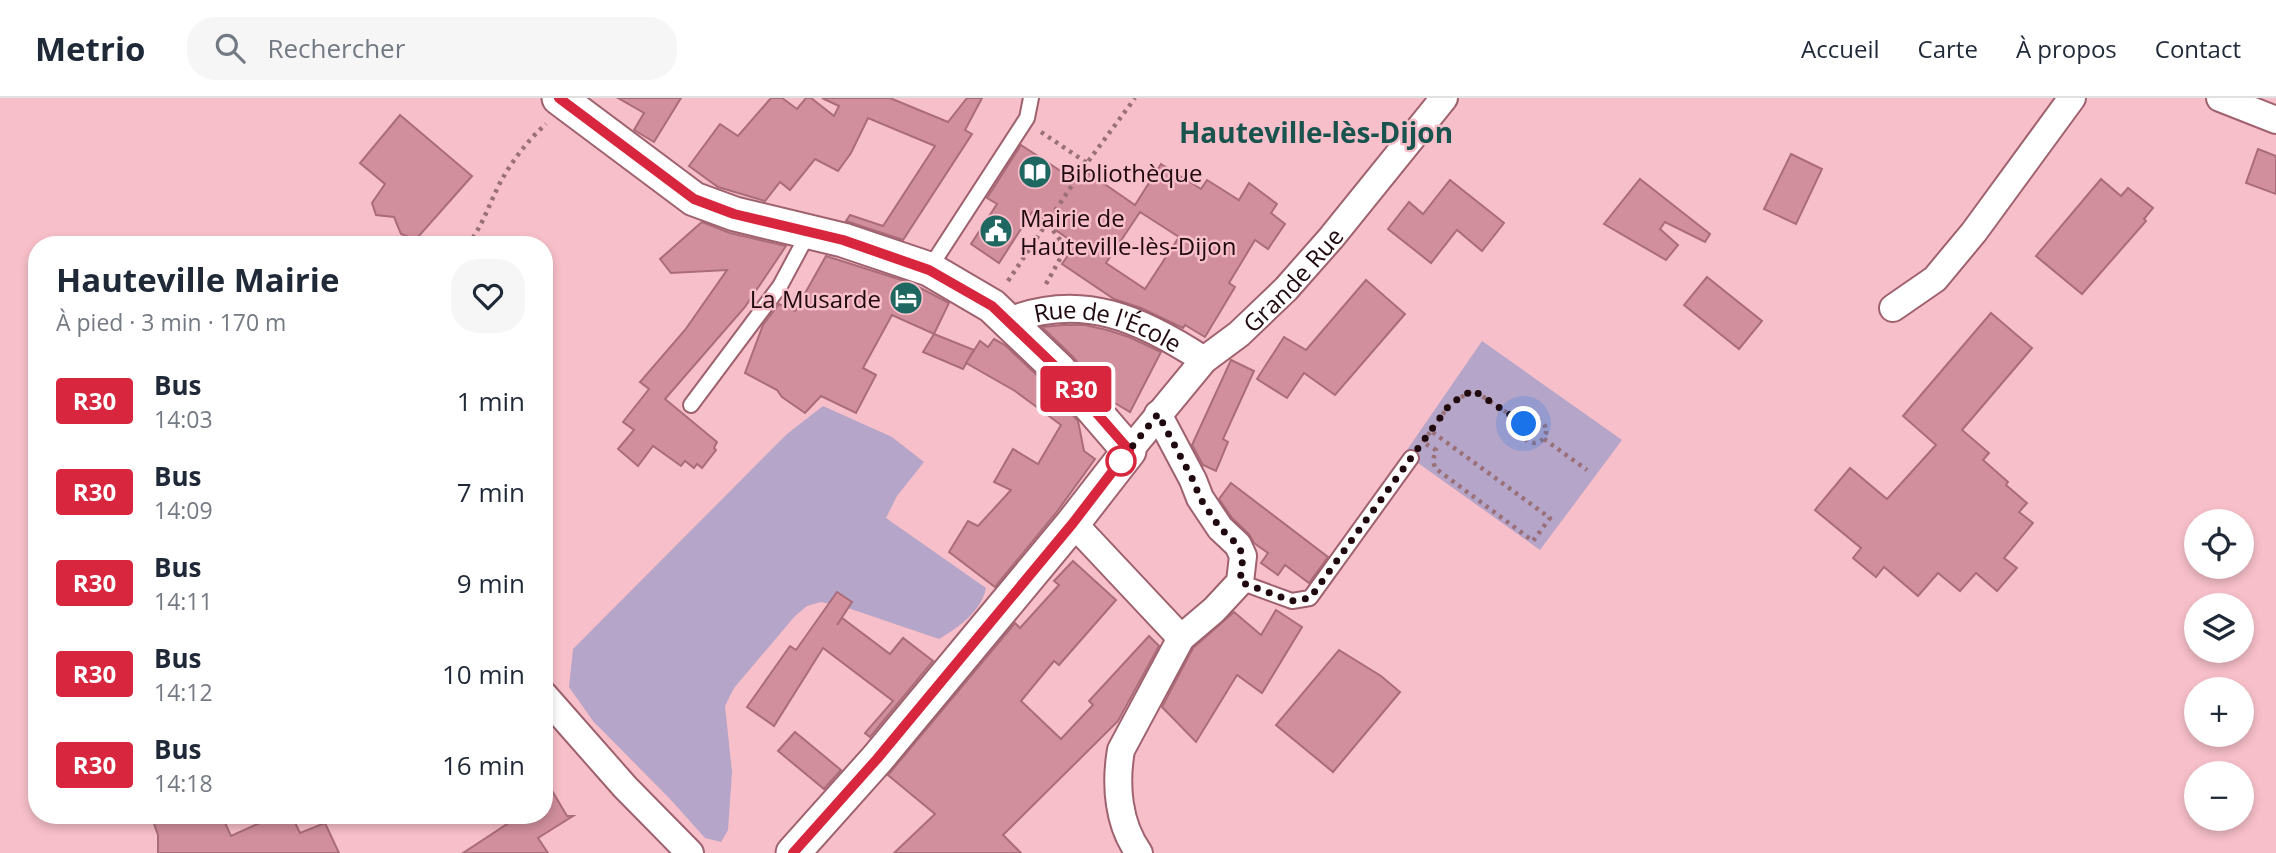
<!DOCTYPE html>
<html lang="fr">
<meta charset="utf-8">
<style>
:root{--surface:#fff;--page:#f6f6f7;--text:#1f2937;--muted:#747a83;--line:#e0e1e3}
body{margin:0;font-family:"Open Sans",sans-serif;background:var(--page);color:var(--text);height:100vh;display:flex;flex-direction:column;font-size:26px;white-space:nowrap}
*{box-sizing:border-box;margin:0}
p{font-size:23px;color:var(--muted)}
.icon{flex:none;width:38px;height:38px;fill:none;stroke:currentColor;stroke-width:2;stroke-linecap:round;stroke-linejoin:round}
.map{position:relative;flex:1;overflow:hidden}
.sheet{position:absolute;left:28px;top:138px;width:525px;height:588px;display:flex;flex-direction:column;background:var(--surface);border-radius:28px;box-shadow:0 4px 10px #0003}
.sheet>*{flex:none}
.badge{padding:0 14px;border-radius:5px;font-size:24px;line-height:46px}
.controls{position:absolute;left:2184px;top:411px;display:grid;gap:14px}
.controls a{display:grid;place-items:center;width:70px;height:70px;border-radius:50%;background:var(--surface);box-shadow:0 4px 10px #0003;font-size:35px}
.you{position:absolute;width:35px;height:35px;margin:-18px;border:5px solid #fff;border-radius:50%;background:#1a73e8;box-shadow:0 0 0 10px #1a73e833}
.map>.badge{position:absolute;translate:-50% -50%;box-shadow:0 0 0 4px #fff}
.round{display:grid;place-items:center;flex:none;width:74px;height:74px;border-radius:28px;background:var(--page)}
.headline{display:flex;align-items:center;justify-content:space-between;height:119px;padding:0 28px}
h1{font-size:33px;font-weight:700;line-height:52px}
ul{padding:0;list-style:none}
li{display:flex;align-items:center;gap:21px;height:91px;padding:0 28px}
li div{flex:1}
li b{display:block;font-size:26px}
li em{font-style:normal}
li .badge{min-width:77px;font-weight:700;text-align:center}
header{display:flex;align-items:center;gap:42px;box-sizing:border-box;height:98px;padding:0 35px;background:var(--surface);border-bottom:2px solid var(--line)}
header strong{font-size:33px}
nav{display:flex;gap:38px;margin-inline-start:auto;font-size:24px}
.search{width:490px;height:63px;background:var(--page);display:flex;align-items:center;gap:18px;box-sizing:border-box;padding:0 24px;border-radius:28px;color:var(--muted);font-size:26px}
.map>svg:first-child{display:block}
.green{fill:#b5a5c8}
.building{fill:#d18e9c;stroke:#ab6c79;stroke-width:2;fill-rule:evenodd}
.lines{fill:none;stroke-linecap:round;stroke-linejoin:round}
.service-casing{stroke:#9f616e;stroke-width:18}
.minor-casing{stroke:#9f616e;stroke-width:30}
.tertiary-casing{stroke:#9f616e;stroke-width:37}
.path{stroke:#9a7078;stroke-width:4.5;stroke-dasharray:3.5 5;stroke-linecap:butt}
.service{stroke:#fff;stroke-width:14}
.minor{stroke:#fff;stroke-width:26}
.tertiary{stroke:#fff;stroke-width:33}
.line-casing{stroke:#fff;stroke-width:16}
.line{stroke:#d7263d;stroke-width:10}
.walk{stroke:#210a0f;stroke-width:7;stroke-dasharray:0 12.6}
.stop-dot{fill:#fff;stroke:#d7263d;stroke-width:3.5}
.labels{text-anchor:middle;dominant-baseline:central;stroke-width:5;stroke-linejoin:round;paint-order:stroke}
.poi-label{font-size:24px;fill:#210a0f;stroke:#f7bfc9;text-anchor:start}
.street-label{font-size:24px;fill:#210a0f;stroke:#f7bfc9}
.quarter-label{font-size:28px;font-weight:bold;fill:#19534e;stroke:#f7bfc9}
</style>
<header>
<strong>Metrio</strong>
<div class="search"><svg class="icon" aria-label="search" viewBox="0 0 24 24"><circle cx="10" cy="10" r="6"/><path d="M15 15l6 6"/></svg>Rechercher</div>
<nav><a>Accueil</a><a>Carte</a><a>À propos</a><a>Contact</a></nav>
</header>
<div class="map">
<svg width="2276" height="755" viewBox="0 0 2276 755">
<rect width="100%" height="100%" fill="#f7bfc9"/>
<g class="green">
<path d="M 1482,243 L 1622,342 L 1540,452 L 1411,360 L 1407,352 Z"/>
<path d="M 823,308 L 892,339 L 924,364 L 897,398 L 886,420 L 986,490 C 981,514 959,529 939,541 L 845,509 L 821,504 L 807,508 L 795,518 L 734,590 L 725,608 L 732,674 L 728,732 L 721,744 L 705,740 L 671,702 L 593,623 L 569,589 L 573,551 L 787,336 Z"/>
</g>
<g class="building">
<path d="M 618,0 L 681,0 L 654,44 L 634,32 L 644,15 Z"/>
<path d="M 771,0 L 782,0 L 797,11 L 806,0 L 811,0 L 834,18 L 839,8 L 822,0 L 890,0 L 948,24 L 967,0 L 982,0 L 965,32 L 972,36 L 903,142 L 846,123 L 850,117 L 883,128 L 935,48 L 868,20 L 851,55 L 838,73 L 815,61 L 790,92 L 780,84 L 765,103 L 718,89 L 689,68 L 720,26 L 738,38 Z"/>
<path d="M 400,17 L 472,78 L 418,139 L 409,139 L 401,136 L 394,119 L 376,117 L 372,105 L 385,86 L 360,65 Z"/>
<path d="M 1021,47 L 1079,85 L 1087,74 L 1135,107 L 1161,66 L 1201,91 L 1207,82 L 1239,102 L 1249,85 L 1277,106 L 1271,115 L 1285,126 L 1268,151 L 1255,142 L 1229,185 L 1235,189 L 1205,239 L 1185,227 L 1183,230 L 1141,210 L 1114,201 L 1062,166 L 1076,146 L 1057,133 L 1054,127 L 1032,114 L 999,165 L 971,146 L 997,106 L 987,100 ZM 1140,114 L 1179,139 L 1145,191 L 1106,165 Z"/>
<path d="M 2258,51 L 2276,58 L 2276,96 L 2246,85 Z"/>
<path d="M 1791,56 L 1822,71 L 1796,126 L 1764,111 Z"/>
<path d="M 1640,81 L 1710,136 L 1705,144 L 1665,124 L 1660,131 L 1678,147 L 1666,162 L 1604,126 Z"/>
<path d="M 2101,81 L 2121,98 L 2128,90 L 2153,110 L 2144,121 L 2146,123 L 2082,196 L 2036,158 Z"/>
<path d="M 1450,82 L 1504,125 L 1482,153 L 1457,132 L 1431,165 L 1388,131 L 1409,104 L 1423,116 Z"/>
<path d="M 702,124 L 730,135 L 786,148 L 745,209 L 665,301 L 717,344 L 714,350 L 716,352 L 702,370 L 697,366 L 694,370 L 685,363 L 681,368 L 653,348 L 638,368 L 618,351 L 634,332 L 623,324 L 649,291 L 640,284 L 685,232 L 727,172 L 671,175 L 660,161 Z"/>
<path d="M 826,158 L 911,185 L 949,205 L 934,236 L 892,217 L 863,270 L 876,277 L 856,315 L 821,298 L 805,315 L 782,299 L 777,292 L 745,275 L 763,227 L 779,206 L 795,213 Z"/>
<path d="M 1707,179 L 1762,223 L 1739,251 L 1684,207 Z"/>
<path d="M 1366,182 L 1405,216 L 1335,297 L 1304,275 L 1287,300 L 1257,281 L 1284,239 L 1306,252 Z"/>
<path d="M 1991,215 L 2032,250 L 1962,332 L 1989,355 L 1983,362 L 2008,384 L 2006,387 L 2027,405 L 2019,414 L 2033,425 L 2004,460 L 2017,470 L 1997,493 L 1976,475 L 1960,493 L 1938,475 L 1918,498 L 1884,469 L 1876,479 L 1853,460 L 1861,450 L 1815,412 L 1850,370 L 1887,401 L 1936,347 L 1903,318 Z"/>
<path d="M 1063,227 L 1085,227 L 1107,232 L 1129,239 L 1161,254 L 1130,314 L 1110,302 L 1073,259 L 1042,229 Z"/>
<path d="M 934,236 L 974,252 L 963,271 L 923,254 Z"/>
<path d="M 994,241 L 1005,247 L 1045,285 L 1078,323 L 1084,353 L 1095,361 L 1056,415 L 995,489 L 949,454 L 968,423 L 978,428 L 1011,392 L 994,384 L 1013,351 L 1038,366 L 1061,327 L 1015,293 L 966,265 L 980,243 L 988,249 Z"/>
<path d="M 1231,262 L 1254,273 L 1223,341 L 1228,344 L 1216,373 L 1203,367 L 1192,347 Z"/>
<path d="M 1231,385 L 1328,459 L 1309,485 L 1285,467 L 1278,477 L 1261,465 L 1268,455 L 1254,445 L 1249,436 L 1232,420 L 1219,401 Z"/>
<path d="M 1073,463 L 1116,502 L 1059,567 L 1054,563 L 1021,603 L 1061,641 L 1093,607 L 1089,603 L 1149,538 L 1159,548 L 1118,623 L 1003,737 L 1021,755 L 894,755 L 935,716 L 888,677 L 1015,525 L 1020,530 L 1059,487 L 1054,483 Z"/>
<path d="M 837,494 L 852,504 L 837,527 L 842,520 L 890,556 L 903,540 L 933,563 L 870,639 L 865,635 L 893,603 L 823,550 L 774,628 L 747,609 L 790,548 L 796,552 Z"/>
<path d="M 1276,512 L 1302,529 L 1262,595 L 1237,577 L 1196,644 L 1162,609 L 1193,550 L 1234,514 L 1261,537 Z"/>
<path d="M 1339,552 L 1381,578 L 1400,594 L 1333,674 L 1276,627 Z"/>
<path d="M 795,634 L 841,672 L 824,691 L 778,653 Z"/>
<path d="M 544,679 L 567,718 L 573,718 L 538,740 L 548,755 L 463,755 L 510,724 L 507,718 L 544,718 Z"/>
<path d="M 164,718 L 222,718 L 231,738 L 275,718 L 292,718 L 300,735 L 325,725 L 339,755 L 158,755 L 158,737 L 153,723 Z"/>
</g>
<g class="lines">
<defs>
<g id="service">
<path d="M 929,171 L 1027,20 L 1031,0"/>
<path d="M 691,307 L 780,188 L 809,134"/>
<path d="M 1240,484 L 1292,503 L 1310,500 L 1411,360"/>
</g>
<g id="minor">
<path d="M 2220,0 L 2276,22"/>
<path d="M 1893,210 L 1935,181 L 1974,134 L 2072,0"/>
<path id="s1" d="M 1009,223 C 1082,193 1143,222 1204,262"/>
<path d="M 1158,316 L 1193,382 L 1200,400 L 1220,430 L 1238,447 L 1243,458 L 1240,484 L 1214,512 L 1181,540"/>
<path id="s2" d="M 1129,353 L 1204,262 L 1239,236 L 1286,191 L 1331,140 L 1444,0"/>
<path d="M 1073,425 L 1181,540 L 1121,652 C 1115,687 1118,726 1139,755"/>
<path d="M 544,597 L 625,689 L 690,755"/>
</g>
<path id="tertiary" d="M 559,0 L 694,101 L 735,116 L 843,142 L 929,171 L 992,208 L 1059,272 L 1129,353 L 1073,425 L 877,661 L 793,755"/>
</defs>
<use href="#service" class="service-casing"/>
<use href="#minor" class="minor-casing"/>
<use href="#tertiary" class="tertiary-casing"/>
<g class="path">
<path d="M 1041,34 L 1087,65"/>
<path d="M 468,147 C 484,125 489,106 501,83 C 512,63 529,41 546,26"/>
<path d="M 1008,183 L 1087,65 L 1135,0"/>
<path d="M 1046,186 L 1066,150 L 1052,131 L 1050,121"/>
<circle cx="1534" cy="333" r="12"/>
<path d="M 1544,341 L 1587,372"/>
<path d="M 1423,344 L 1450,306 L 1473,292 L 1524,326"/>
<path d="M 1426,346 L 1436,352 L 1433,362 L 1435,370 L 1533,443 L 1550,420 L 1431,333"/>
</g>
<use href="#service" class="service"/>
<use href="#minor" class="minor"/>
<use href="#tertiary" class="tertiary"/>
</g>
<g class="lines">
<defs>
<path id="line" d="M 559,0 L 694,101 L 734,116 L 843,142 L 929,172 L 992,208 L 1059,272 L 1129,352 L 1073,425 L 877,661 L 793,755"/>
</defs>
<use href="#line" class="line-casing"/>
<use href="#line" class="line"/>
<path class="walk" d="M 1121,363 L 1115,370 L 1158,316 L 1193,382 L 1200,400 L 1220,430 L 1238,447 L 1243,458 L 1240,484 L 1292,503 L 1310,500 L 1450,306 L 1473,292 L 1524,326"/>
</g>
<defs>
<symbol id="library-disc" viewBox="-11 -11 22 22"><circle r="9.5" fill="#1e6861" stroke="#f7bfc9"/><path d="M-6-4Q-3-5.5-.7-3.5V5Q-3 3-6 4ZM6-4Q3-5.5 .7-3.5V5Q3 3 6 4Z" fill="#fff"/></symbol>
<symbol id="civic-disc" viewBox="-11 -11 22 22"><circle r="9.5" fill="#1e6861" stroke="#f7bfc9"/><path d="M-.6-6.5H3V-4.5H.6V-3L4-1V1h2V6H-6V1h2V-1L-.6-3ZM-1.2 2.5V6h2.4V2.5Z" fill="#fff"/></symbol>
<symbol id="hotel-disc" viewBox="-11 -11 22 22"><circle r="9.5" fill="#1e6861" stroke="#f7bfc9"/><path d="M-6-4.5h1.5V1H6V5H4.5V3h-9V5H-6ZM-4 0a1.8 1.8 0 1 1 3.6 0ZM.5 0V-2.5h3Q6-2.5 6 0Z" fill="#fff"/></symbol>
</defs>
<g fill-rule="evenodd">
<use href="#library-disc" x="1016" y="55" width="38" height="38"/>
<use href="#civic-disc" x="977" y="114" width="38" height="38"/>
<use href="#hotel-disc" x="887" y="181" width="38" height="38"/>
</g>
<circle class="stop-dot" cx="1121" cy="363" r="14"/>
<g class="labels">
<g class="poi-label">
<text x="1060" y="74">Bibliothèque</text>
<text x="1020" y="119">Mairie de<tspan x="1020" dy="28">Hauteville-lès-Dijon</tspan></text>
<text x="881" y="200" text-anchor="end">La Musarde</text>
</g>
<g class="street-label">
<text stroke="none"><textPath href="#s2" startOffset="238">Grande Rue</textPath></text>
<text stroke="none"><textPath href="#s1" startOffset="103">Rue de l'École</textPath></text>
</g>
<g class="quarter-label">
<text x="1316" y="34">Hauteville-lès-Dijon</text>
</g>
</g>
</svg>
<div class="controls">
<a><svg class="icon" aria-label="locate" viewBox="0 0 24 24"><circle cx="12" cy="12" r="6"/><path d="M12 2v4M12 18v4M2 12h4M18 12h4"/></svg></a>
<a><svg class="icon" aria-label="layers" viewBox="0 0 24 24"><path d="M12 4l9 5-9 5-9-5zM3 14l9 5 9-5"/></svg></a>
<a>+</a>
<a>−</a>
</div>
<div class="you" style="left:1524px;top:326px"></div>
<b class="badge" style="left:1076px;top:291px;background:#d7263d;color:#fff">R30</b>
<section class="sheet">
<div class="headline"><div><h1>Hauteville Mairie</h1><p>À pied · 3 min · 170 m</p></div><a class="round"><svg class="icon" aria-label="heart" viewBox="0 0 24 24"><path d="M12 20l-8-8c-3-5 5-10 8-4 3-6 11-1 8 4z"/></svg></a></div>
<ul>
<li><span class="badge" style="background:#d7263d;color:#fff">R30</span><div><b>Bus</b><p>14:03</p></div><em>1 min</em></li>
<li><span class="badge" style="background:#d7263d;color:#fff">R30</span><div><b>Bus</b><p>14:09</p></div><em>7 min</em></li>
<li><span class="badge" style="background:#d7263d;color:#fff">R30</span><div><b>Bus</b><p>14:11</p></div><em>9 min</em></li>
<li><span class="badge" style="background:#d7263d;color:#fff">R30</span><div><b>Bus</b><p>14:12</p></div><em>10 min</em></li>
<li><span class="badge" style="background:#d7263d;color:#fff">R30</span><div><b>Bus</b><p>14:18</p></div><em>16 min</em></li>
</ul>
</section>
</div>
